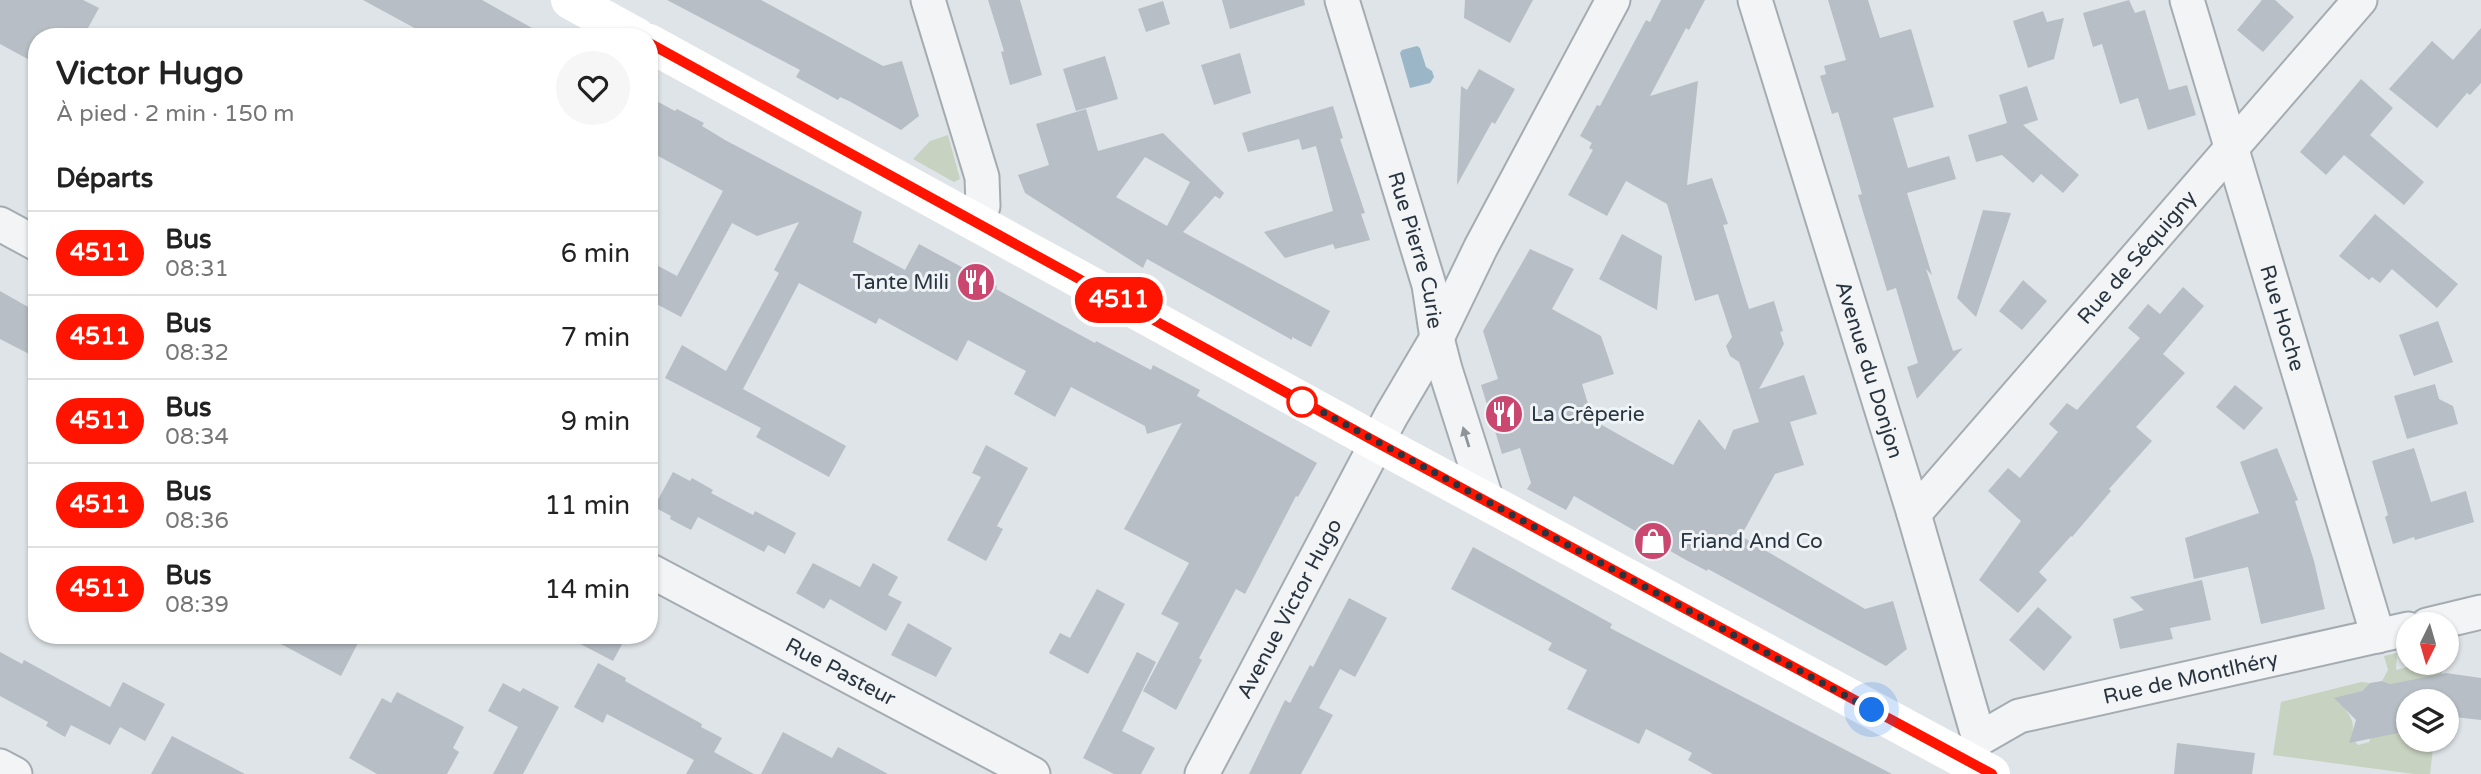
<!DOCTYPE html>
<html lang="fr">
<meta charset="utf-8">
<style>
:root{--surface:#fff;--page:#f6f6f6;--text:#222;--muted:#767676;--line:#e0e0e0}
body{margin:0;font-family:"Varela Round",sans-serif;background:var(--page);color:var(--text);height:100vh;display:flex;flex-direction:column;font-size:26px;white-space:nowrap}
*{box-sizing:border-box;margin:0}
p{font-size:23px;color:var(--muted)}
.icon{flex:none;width:38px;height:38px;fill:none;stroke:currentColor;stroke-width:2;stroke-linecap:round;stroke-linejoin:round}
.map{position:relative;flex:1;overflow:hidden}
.side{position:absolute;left:28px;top:28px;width:630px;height:616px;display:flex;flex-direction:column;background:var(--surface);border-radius:28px;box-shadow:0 2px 5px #0004}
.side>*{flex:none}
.badge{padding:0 14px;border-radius:23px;font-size:24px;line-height:46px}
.needle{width:46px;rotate:185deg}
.buttons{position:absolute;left:2396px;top:612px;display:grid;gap:14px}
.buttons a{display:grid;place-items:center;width:63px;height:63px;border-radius:50%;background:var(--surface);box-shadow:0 2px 5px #0004;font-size:35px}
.you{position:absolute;width:35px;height:35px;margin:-18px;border:5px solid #fff;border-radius:50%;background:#1a73e8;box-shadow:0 0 0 10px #1a73e833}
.map>.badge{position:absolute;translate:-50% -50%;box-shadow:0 0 0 4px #fff}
h2{padding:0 28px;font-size:26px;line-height:63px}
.round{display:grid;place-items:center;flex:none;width:74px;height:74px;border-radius:37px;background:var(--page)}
.head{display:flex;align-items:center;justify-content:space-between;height:119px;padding:0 28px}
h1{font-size:33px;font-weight:800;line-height:52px}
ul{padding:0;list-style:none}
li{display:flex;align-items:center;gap:21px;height:84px;padding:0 28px;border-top:2px solid var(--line)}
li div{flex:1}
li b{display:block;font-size:26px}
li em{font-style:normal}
li .badge{min-width:77px;font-weight:700;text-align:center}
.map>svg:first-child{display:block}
.green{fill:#c8d2c0}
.water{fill:#9bb7c7}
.building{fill:#b7bec5;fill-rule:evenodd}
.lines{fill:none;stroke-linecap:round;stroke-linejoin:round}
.street-casing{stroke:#a4acb2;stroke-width:37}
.street{stroke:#f2f4f6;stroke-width:33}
.secondary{stroke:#fff;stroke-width:38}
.oneway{fill:#8d949a}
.line-casing{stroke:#fff;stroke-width:16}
.line{stroke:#ff1400;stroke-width:10}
.walk{stroke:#28343f;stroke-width:7;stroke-dasharray:0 12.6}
.stop-dot{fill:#fff;stroke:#ff1400;stroke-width:3.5}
.labels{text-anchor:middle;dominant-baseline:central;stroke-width:6;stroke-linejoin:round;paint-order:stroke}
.street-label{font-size:21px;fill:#28343f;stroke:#eff3f6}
.poi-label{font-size:21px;fill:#28343f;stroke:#eff3f6;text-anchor:start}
</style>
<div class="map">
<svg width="2481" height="774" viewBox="0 0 2481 774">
<rect width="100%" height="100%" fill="#dfe4e8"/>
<g class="green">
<path d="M 948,135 L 960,179 L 954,182 L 913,159 L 930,141 Z"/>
<path d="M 2397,653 L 2396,670 L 2422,663 L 2443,663 L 2438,702 L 2420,690 L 2417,679 L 2390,684 L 2382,681 L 2388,670 L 2384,656 Z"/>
<path d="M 2361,682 L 2370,683 L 2362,691 L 2341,697 C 2344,716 2358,715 2351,737 L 2358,745 L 2369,742 L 2373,732 L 2408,728 L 2408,740 L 2434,740 L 2430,774 L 2414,774 L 2273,755 L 2281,702 Z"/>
</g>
<path class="water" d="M 1417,46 L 1420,48 L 1426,67 L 1432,71 L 1434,77 L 1430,83 L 1410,88 L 1400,53 L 1402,50 Z"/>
<g class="building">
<path d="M 0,0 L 83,0 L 99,8 L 83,37 L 37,37 L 37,64 L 0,44 Z"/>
<path d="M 363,0 L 482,0 L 548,37 L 431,37 Z"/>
<path d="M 667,0 L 761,0 L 883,66 L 902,61 L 919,116 L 901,130 L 849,101 L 840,97 L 838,100 L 796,77 L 800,70 Z"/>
<path d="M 988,0 L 1020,0 L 1042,75 L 1010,85 L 1001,52 L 1004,51 Z"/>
<path d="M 1222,0 L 1304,0 L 1305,5 L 1230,29 Z"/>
<path d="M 1465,0 L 1533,0 L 1510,43 L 1464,18 Z"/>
<path d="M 1661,0 L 1705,0 L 1689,30 L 1686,28 L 1650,96 L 1698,81 L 1687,185 L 1712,178 L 1728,224 L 1723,225 L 1749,309 L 1774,301 L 1783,331 L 1780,332 L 1784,344 L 1759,389 L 1804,375 L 1817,414 L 1790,422 L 1804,465 L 1775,474 L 1741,536 L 1865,609 L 1893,601 L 1907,649 L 1886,666 L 1708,569 L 1707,571 L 1686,560 L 1574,496 L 1566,510 L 1527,489 L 1531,483 L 1520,448 L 1502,454 L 1481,385 L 1498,379 L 1483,331 L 1530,249 L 1574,269 L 1552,309 L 1601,336 L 1614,374 L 1582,384 L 1593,420 L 1673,465 L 1699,419 L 1725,450 L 1733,430 L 1759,422 L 1739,362 L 1730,356 L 1726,346 L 1732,337 L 1718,294 L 1695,301 L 1667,204 L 1626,181 L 1607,216 L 1568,195 L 1593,150 L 1589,148 L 1592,143 L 1580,136 L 1597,105 L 1600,106 L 1646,20 L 1650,22 Z"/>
<path d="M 1828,0 L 1868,0 L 1880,38 L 1911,29 L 1934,107 L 1893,118 L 1908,168 L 1949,156 L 1956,179 L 1907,193 L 1932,275 L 1926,269 L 1953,351 L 1963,348 L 1917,399 L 1907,367 L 1918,363 L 1896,288 L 1887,291 L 1858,195 L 1862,194 L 1838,112 L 1832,114 L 1820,76 L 1826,74 L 1824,66 L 1846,60 Z"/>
<path d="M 2129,0 L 2135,13 L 2145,10 L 2169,90 L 2187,85 L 2196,115 L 2148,130 L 2138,98 L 2120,104 L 2102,44 L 2093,47 L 2083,13 Z"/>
<path d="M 2262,0 L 2275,0 L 2294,17 L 2263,52 L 2237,30 Z"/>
<path d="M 1163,1 L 1170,24 L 1146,32 L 1138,9 Z"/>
<path d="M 2043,11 L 2047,22 L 2064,18 L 2054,59 L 2028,68 L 2013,21 Z"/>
<path d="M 2481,28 L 2481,83 L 2470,95 L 2467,93 L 2437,128 L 2389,89 L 2432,41 L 2453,60 Z"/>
<path d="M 1240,53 L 1251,93 L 1214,105 L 1201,65 Z"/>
<path d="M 1105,56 L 1118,99 L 1076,111 L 1063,69 Z"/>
<path d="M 1479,69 L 1515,89 L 1495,124 L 1492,122 L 1457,185 L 1461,86 L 1467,90 Z"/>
<path d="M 2361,79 L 2393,108 L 2370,135 L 2424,182 L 2404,205 L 2344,155 L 2326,175 L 2300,152 Z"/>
<path d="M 2027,86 L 2038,120 L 2023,125 L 2079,175 L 2063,193 L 2041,174 L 2033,183 L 2002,155 L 1976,162 L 1968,135 L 2007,123 L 1999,95 Z"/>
<path d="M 649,97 L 675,111 L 677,109 L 704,123 L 702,126 L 725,140 L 862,212 L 853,242 L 905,270 L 919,244 L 997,286 L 996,289 L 1095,343 L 1096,341 L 1151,370 L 1153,365 L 1200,390 L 1197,396 L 1317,463 L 1298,497 L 1296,496 L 1245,594 L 1236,589 L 1199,658 L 1202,660 L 1176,710 L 1143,691 L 1179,623 L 1161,614 L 1189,563 L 1124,529 L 1182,423 L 1147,434 L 1145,426 L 1071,387 L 1055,417 L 1014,394 L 1026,371 L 968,340 L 957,361 L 879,318 L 876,324 L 799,283 L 743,389 L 846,446 L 829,477 L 756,437 L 761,428 L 665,378 L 682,345 L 726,371 L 779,273 L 774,270 L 799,222 L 757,236 L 732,223 L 681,317 L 649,300 L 649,261 L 677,276 L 723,191 L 649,151 Z"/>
<path d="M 1333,106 L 1343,138 L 1340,139 L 1365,213 L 1361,214 L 1370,240 L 1335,249 L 1333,244 L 1285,258 L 1264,232 L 1333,211 L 1316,146 L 1302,150 L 1299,139 L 1248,152 L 1242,133 Z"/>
<path d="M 1086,109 L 1098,151 L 1163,133 L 1224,193 L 1220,199 L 1215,196 L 1183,232 L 1330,311 L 1311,347 L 1292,337 L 1292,340 L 1147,259 L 1143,268 L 1025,193 L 1018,175 L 1049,165 L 1036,124 ZM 1145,157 L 1190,182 L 1167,226 L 1116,197 Z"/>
<path d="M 1983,210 L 2011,213 L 1976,317 L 1957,298 Z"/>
<path d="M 2375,214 L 2458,284 L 2437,308 L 2392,269 L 2380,283 L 2372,277 L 2369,280 L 2339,256 Z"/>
<path d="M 1622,234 L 1662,256 L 1657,310 L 1599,279 Z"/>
<path d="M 2023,280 L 2047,301 L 2022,330 L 1999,311 Z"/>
<path d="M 2183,287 L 2204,306 L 2163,354 L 2185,373 L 2136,427 L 2152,441 L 2109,489 L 2111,491 L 2072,537 L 2071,536 L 2039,572 L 2047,580 L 2018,613 L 1979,580 L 2021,521 L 1988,491 L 2008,468 L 2020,478 L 2058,432 L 2049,424 L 2067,403 L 2077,410 L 2140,338 L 2128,328 L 2148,304 L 2160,314 Z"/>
<path d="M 0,291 L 37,312 L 37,358 L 0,339 Z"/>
<path d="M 2438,321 L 2453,362 L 2414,376 L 2399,335 Z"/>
<path d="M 2435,384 L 2439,399 L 2453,406 L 2458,424 L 2407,439 L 2394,396 Z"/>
<path d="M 2235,385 L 2263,408 L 2244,430 L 2216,407 Z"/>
<path d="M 986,445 L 1028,468 L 997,526 L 1003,529 L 986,561 L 947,540 L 981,477 L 972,473 Z"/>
<path d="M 2277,448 L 2298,500 L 2295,501 L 2314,561 L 2325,609 L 2261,624 L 2248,567 L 2194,579 L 2185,538 L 2259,513 L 2240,462 Z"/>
<path d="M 2414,448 L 2431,502 L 2466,491 L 2474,522 L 2415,540 L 2414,537 L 2393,544 L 2385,517 L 2388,515 L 2372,461 Z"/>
<path d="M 673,472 L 690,481 L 692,478 L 713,490 L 711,493 L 753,515 L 755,511 L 796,533 L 785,554 L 768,545 L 764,552 L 698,517 L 691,530 L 670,519 L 671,516 L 654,507 Z"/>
<path d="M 1473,547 L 1612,624 L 1610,628 L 1892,774 L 1713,774 L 1688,760 L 1692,753 L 1646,729 L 1639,744 L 1567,709 L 1587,670 L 1548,650 L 1552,643 L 1451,589 Z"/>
<path d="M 813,563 L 860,587 L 873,563 L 898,577 L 888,595 L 902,602 L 886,631 L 830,599 L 824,609 L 796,593 Z"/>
<path d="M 2202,580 L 2211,620 L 2170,628 L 2173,639 L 2120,649 L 2113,619 L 2144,610 L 2130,597 Z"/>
<path d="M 1097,589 L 1125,604 L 1088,674 L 1049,653 L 1060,633 L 1070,638 Z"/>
<path d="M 1349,598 L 1387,618 L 1355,677 L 1340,669 L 1319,708 L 1333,715 L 1301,774 L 1249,774 L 1285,700 L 1290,703 L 1310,665 L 1313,667 Z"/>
<path d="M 2038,607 L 2072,637 L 2044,671 L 2009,640 Z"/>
<path d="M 908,623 L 952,648 L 936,677 L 891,655 Z"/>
<path d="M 264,635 L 362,635 L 341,676 Z"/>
<path d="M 563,635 L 627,635 L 613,661 Z"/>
<path d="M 0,652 L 22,664 L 24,660 L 110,707 L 123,682 L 165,704 L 145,741 L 120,727 L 110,745 L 71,725 L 65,737 L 46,726 L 48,722 L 0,696 Z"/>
<path d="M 1137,652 L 1156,662 L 1122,731 L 1155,748 L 1141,774 L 1114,774 L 1083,758 Z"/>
<path d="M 598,663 L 626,678 L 625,681 L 702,724 L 701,727 L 722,738 L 714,752 L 754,774 L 686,774 L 694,760 L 607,714 L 603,723 L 574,707 Z"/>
<path d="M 2446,673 L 2481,678 L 2481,720 L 2446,716 L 2446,702 L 2408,702 L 2408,731 L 2349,743 L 2356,720 L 2334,698 L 2362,691 L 2370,683 L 2382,681 L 2390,684 Z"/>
<path d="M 503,683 L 520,692 L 523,688 L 559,707 L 523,774 L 493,774 L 518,727 L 488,711 Z"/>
<path d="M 397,692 L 464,727 L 453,748 L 459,752 L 447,774 L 377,774 L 349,758 L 382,698 L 391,703 Z"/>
<path d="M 783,732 L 832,758 L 838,747 L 888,774 L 761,774 Z"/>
<path d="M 172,736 L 245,774 L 151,774 Z"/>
<path d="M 2177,743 L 2255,753 L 2252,774 L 2174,774 Z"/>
</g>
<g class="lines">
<defs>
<g id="street">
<path d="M 928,0 L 982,177 L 983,206 L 978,223"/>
<path id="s1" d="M 1342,0 L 1429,285 L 1437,338 L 1445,369 L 1487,501"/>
<path id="s2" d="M 1755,0 L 1914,514 L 1979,739"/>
<path id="s3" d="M 2187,0 L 2378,636"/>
<path d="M 0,224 L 37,244"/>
<path id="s4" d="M 1914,514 L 2360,0"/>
<path id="s5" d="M 649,570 L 1033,774"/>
<path d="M 2427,625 L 2481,612"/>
<path id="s6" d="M 1979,739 L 2019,716 L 2408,629"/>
<path d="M 0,766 L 15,774"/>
<path id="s7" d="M 1202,774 L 1391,416 L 1437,338 L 1481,247 L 1613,0"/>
</g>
</defs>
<use href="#street" class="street-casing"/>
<use href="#street" class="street"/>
<g class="secondary">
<path d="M 570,0 L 637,37"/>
<path d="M 649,43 L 1378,443 L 1991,774"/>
</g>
</g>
<defs><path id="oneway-solid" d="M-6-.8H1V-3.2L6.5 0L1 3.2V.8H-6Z" transform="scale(1.75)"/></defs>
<use class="oneway" href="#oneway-solid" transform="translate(1466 437) rotate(-107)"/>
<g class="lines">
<defs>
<path id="line" d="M 649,43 L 1378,443 L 1992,774"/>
</defs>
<use href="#line" class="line-casing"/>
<use href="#line" class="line"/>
<path class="walk" d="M 1302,402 L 1291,395 L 1872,710"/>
</g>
<defs>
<symbol id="restaurant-disc" viewBox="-11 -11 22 22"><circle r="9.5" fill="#ca476f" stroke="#eff3f6"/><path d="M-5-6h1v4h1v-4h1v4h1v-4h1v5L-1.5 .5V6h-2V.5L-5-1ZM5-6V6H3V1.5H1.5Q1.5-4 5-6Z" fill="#fff"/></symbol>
<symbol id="shop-disc" viewBox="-11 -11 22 22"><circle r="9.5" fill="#ca476f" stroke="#eff3f6"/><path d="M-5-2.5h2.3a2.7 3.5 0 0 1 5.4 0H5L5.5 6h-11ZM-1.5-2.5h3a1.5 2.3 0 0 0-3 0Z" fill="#fff"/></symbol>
</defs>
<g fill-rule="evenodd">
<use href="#restaurant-disc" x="954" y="260" width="44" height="44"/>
<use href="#restaurant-disc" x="1482" y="392" width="44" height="44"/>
<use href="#shop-disc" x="1631" y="519" width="44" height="44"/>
</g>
<circle class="stop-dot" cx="1302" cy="402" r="14"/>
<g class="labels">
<g class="street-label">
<text stroke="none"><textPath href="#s1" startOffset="261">Rue Pierre Curie</textPath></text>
<text stroke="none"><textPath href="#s4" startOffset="340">Rue de Séquigny</textPath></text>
<text stroke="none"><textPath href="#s3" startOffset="332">Rue Hoche</textPath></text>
<text stroke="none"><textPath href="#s2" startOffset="387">Avenue du Donjon</textPath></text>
<text stroke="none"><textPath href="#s7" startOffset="187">Avenue Victor Hugo</textPath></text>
<text stroke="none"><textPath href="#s5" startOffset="217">Rue Pasteur</textPath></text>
<text stroke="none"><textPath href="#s6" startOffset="222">Rue de Montlhéry</textPath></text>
</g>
<g class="poi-label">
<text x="949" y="282" text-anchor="end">Tante Mili</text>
<text x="1531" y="414">La Crêperie</text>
<text x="1680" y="541">Friand And Co</text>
</g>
</g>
</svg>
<div class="buttons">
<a><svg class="needle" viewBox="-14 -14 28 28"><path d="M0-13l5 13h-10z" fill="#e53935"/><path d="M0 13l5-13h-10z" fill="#767676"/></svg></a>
<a><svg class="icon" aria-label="layers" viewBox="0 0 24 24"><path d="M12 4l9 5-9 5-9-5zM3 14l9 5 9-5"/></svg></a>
</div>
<div class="you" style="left:1872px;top:710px"></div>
<b class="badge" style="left:1119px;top:300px;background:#ff1400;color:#fff">4511</b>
<section class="side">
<div class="head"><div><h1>Victor Hugo</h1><p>À pied · 2 min · 150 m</p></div><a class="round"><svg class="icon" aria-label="heart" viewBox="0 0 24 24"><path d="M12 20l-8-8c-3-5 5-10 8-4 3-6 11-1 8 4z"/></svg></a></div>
<h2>Départs</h2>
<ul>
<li><span class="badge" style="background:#ff1400;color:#fff">4511</span><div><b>Bus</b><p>08:31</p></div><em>6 min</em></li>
<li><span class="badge" style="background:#ff1400;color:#fff">4511</span><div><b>Bus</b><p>08:32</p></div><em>7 min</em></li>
<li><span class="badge" style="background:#ff1400;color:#fff">4511</span><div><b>Bus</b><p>08:34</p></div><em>9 min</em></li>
<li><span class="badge" style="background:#ff1400;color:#fff">4511</span><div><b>Bus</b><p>08:36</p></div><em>11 min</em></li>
<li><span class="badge" style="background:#ff1400;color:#fff">4511</span><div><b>Bus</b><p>08:39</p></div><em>14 min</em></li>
</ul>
</section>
</div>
